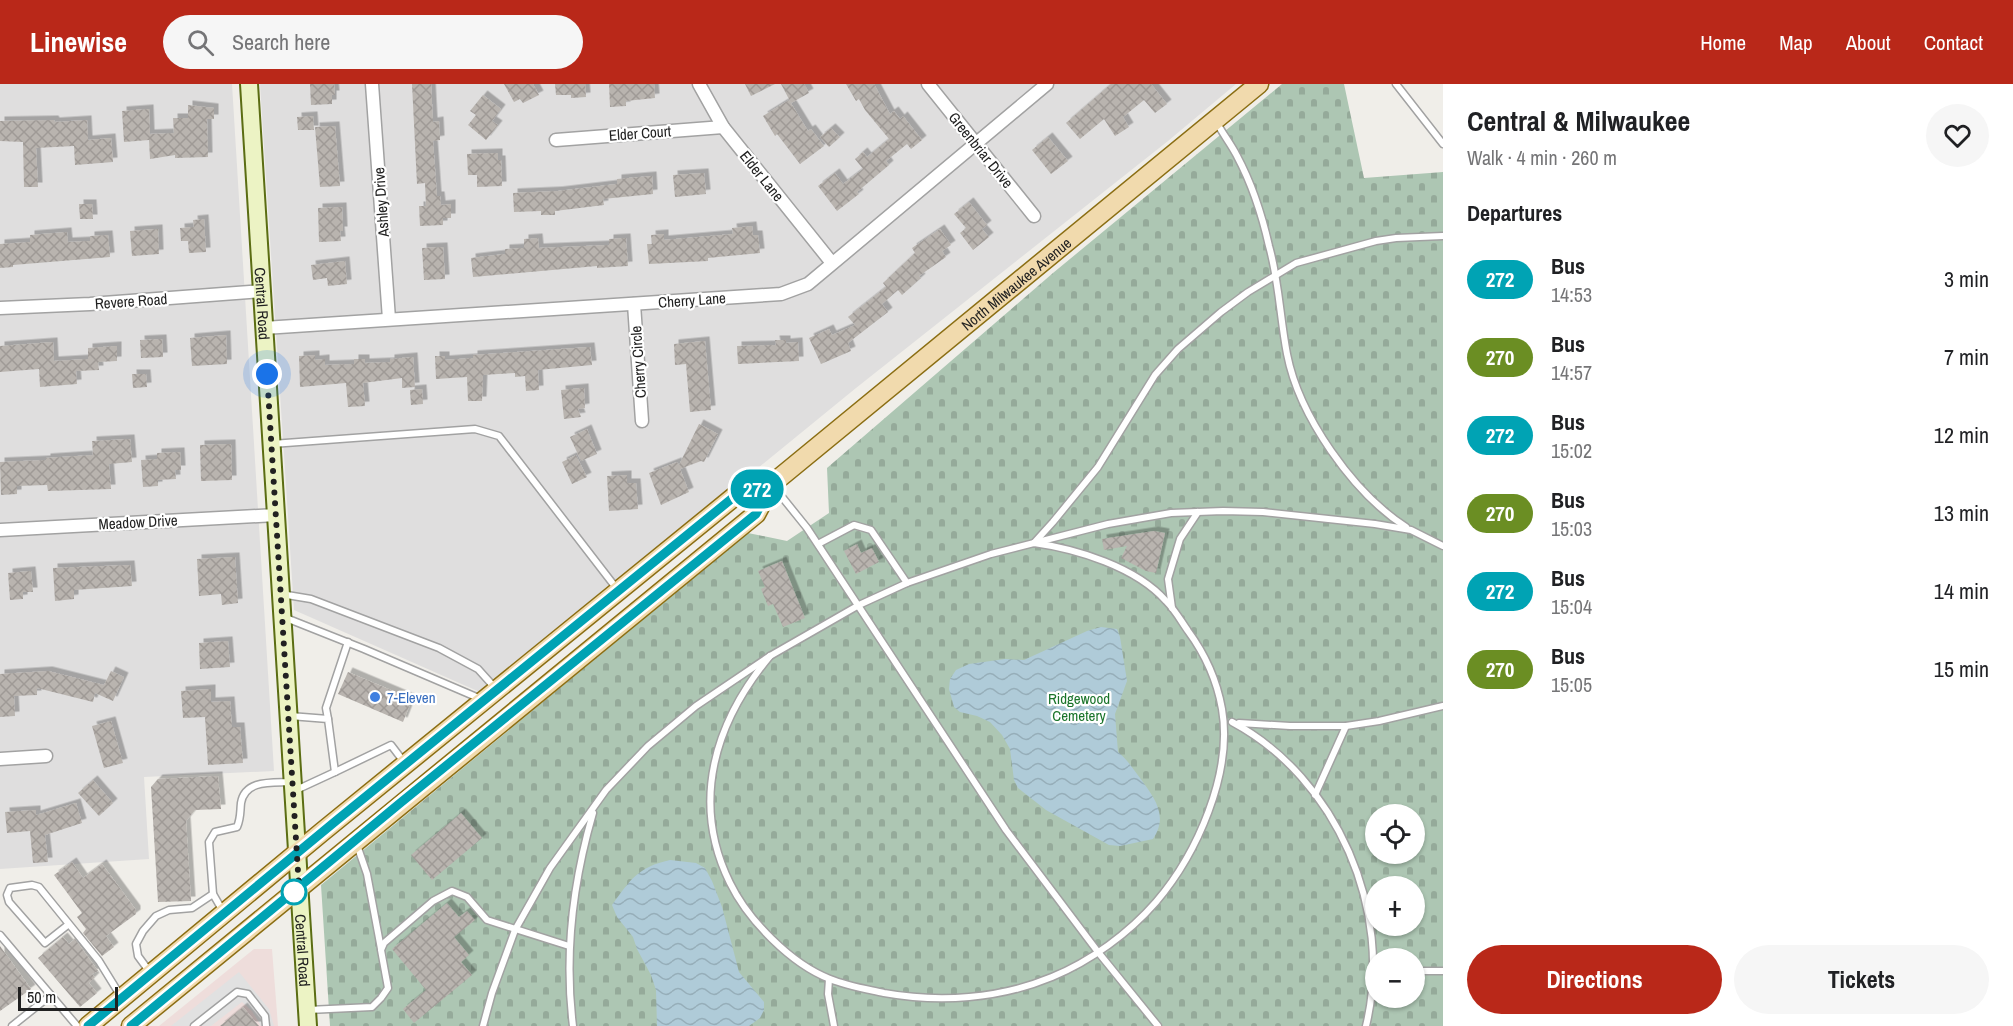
<!DOCTYPE html>
<meta charset="utf-8">
<style>
:root{--surface:#fff;--page:#f6f6f6;--text:#202124;--muted:#757577;--accent:#b92819}
body{margin:0;font-family:"Archivo Narrow",sans-serif;background:var(--page);color:var(--text);height:100vh;display:flex;flex-direction:column;font-size:22px;white-space:nowrap}
*{box-sizing:border-box;margin:0}
p{font-size:20px;color:var(--muted)}
.icon{flex:none;width:33px;height:33px;fill:none;stroke:currentColor;stroke-width:2;stroke-linecap:round;stroke-linejoin:round}
.map{position:relative;flex:1;overflow:hidden}
.sheet{display:flex;flex-direction:column;background:var(--surface);width:570px}
.sheet>*{flex:none}
.badge{padding:0 12px;border-radius:20px;font-size:21px;line-height:39px}
.controls{position:absolute;left:1365px;top:720px;display:grid;gap:12px}
.controls a{display:grid;place-items:center;width:60px;height:60px;border-radius:50%;background:var(--surface);box-shadow:0 2px 4px #0004;font-size:30px}
.scale{position:absolute;left:18px;bottom:15px;width:100px;box-sizing:border-box;padding-left:6px;border:3px solid #212121;border-top:0;font-size:16px;line-height:21px;white-space:nowrap;color:#212121;-webkit-text-stroke:4px #fff;paint-order:stroke}
.you{position:absolute;width:30px;height:30px;margin:-15px;border:4px solid #fff;border-radius:50%;background:#1a73e8;box-shadow:0 0 0 9px #1a73e833}
.map>.badge{position:absolute;translate:-50% -50%;box-shadow:0 0 0 3px #fff}
h2{padding:0 24px;font-size:22px;line-height:54px}
.round{display:grid;place-items:center;flex:none;width:63px;height:63px;border-radius:32px;background:var(--page)}
.overview{display:flex;align-items:center;justify-content:space-between;height:102px;padding:0 24px}
h1{font-size:28px;font-weight:700;line-height:45px}
.cta{display:flex;gap:12px;margin-top:auto;padding:12px 24px}
.cta a{flex:1;height:69px;border-radius:36px;background:var(--accent);color:#fff;font-size:24px;font-weight:700;line-height:69px;text-align:center}
.cta a+a{background:var(--page);color:var(--text)}
ul{padding:0;list-style:none}
li{display:flex;align-items:center;gap:18px;height:78px;padding:0 24px}
li div{flex:1}
li b{display:block;font-size:22px}
li em{font-style:normal}
li .badge{min-width:66px;font-weight:700;text-align:center}
header{display:flex;align-items:center;gap:36px;box-sizing:border-box;height:84px;padding:0 30px;background:var(--accent);color:#fff}
header strong{font-size:28px}
nav{display:flex;gap:33px;margin-inline-start:auto;font-size:21px}
.search{width:420px;height:54px;background:var(--page);display:flex;align-items:center;gap:15px;box-sizing:border-box;padding:0 21px;border-radius:33px;color:var(--muted);font-size:22px}
main{display:flex;flex:1;min-height:0}
.map>svg:first-child{display:block}
.residential{fill:#dfdede}
.commercial{fill:#eedddb}
.cemetery{fill:url(#cemetery-stones);fill-rule:evenodd}
.parking{fill:#e1e1e1}
.water{fill:url(#water-waves)}
.building{fill:url(#building-cross-hatch);filter:url(#shadow)}
.lines{fill:none;stroke-linecap:round;stroke-linejoin:round}
.lane-casing{stroke:#a2a2a2;stroke-width:9}
.street-casing{stroke:#a2a2a2;stroke-width:15}
.secondary-casing{stroke:#5b6d13;stroke-width:20}
.primary-casing{stroke:#8b6e13;stroke-width:21}
.lane{stroke:#fff;stroke-width:6}
.street{stroke:#fff;stroke-width:12}
.secondary{stroke:#ecf3c4;stroke-width:16}
.primary{stroke:#f1daad;stroke-width:18}
.line-casing{stroke:#fff;stroke-width:14}
.line{stroke:#00a3b4;stroke-width:9}
.walk{stroke:#212121;stroke-width:6;stroke-dasharray:0 10.8}
.shop-dot{fill:#3f7fe0;stroke:#fff;stroke-width:2}
.stop-dot{fill:#fff;stroke:#00a3b4;stroke-width:3}
.labels{text-anchor:middle;dominant-baseline:central;stroke-width:4.5;stroke-linejoin:round;paint-order:stroke}
.street-label{font-size:15px;fill:#212121;stroke:#fff}
.shop-label{font-size:15px;fill:#366cbe;stroke:#fff;text-anchor:start}
.park-label{font-size:15px;fill:#1a742a;stroke:#fff}
</style>
<header>
<strong>Linewise</strong>
<div class="search"><svg class="icon" aria-label="search" viewBox="0 0 24 24"><circle cx="10" cy="10" r="6"/><path d="M15 15l6 6"/></svg>Search here</div>
<nav><a>Home</a><a>Map</a><a>About</a><a>Contact</a></nav>
</header>
<main>
<div class="map">
<svg width="1443" height="942" viewBox="0 0 1443 942">
<defs>
<pattern id="cemetery-stones" width="16" height="16" patternUnits="userSpaceOnUse" patternTransform="scale(1.5)"><rect width="16" height="16" fill="#adc6b3"/><path d="M2 7V4a2 2 0 0 1 4 0v3zM10 15v-3a2 2 0 0 1 4 0v3z" fill="#95aa9a"/></pattern>
<pattern id="water-waves" width="16" height="10" patternUnits="userSpaceOnUse" patternTransform="scale(1.5)"><rect width="16" height="10" fill="#afcbd8"/><path d="M0 5q4-4 8 0t8 0" fill="none" stroke="#96aeb9"/></pattern>
<pattern id="building-cross-hatch" width="8" height="8" patternUnits="userSpaceOnUse" patternTransform="scale(1.5)"><rect width="8" height="8" fill="#b9b4af"/><path d="M0 0l8 8M0 8l8-8" fill="none" stroke="#9f9a96"/></pattern>
<filter id="shadow"><feDropShadow dx="4.5" dy="-4.5" stdDeviation="0" flood-color="#0004"/></filter>
</defs>
<rect width="100%" height="100%" fill="#f0eee9"/>
<g class="residential">
<path d="M 0,0 L 232,0 L 274,687 L 144,693 L 149,775 L 0,785 Z"/>
<path d="M 260,0 L 1236,0 L 1168,57 L 856,304 L 482,609 L 294,526 Z"/>
</g>
<path class="commercial" d="M 254,865 L 272,865 L 278,942 L 159,942 Z"/>
<path class="cemetery" d="M 1282,0 L 1344,0 L 1364,94 L 1443,88 L 1443,942 L 330,942 L 321,801 L 748,449 L 787,457 L 829,429 L 827,384 L 1053,189 ZM 1376,730 L 1414,730 L 1414,770 L 1376,770 ZM 1376,802 L 1414,802 L 1414,842 L 1376,842 ZM 1376,874 L 1414,874 L 1414,914 L 1376,914 Z"/>
<path class="parking" d="M 239,888 L 269,925 L 274,942 L 261,942 L 252,927 L 242,918 L 211,942 L 171,942 Z"/>
<g class="water">
<path d="M 1101,543 L 1117,545 L 1120,553 L 1127,597 L 1115,630 L 1118,668 C 1127,675 1133,685 1140,694 C 1154,713 1169,732 1153,755 L 1120,762 L 1109,761 L 1046,726 L 1018,704 L 1014,696 L 1010,665 L 1002,651 L 990,638 L 977,632 L 960,628 L 954,623 L 949,605 L 950,595 L 956,586 L 969,580 L 1005,575 L 1024,576 L 1087,547 Z"/>
<path d="M 670,776 L 696,779 L 705,784 L 712,797 L 722,823 L 739,888 L 764,918 L 764,926 L 760,934 L 749,942 L 657,942 L 656,906 L 651,891 L 637,865 L 633,853 L 617,833 L 612,821 C 630,796 638,783 670,776 Z"/>
</g>
<g class="building">
<path d="M 310,0 L 334,0 L 335,11 L 332,11 L 332,20 L 311,21 Z"/>
<path d="M 412,0 L 431,0 L 433,38 L 439,37 L 440,56 L 433,57 L 437,112 L 440,112 L 441,121 L 451,120 L 451,134 L 443,134 L 443,141 L 420,142 L 419,122 L 426,122 L 425,99 L 417,100 Z"/>
<path d="M 504,0 L 533,0 L 539,11 L 523,19 L 520,15 L 514,18 Z"/>
<path d="M 555,0 L 585,0 L 586,13 L 571,14 L 571,11 L 556,11 Z"/>
<path d="M 609,0 L 654,0 L 655,14 L 626,17 L 626,22 L 610,23 Z"/>
<path d="M 745,0 L 775,0 L 751,12 Z"/>
<path d="M 781,0 L 804,0 L 809,9 L 791,19 Z"/>
<path d="M 846,0 L 874,0 L 890,30 L 894,27 L 900,35 L 903,32 L 922,56 L 911,65 L 907,60 L 886,77 L 889,81 L 857,108 L 859,110 L 837,127 L 818,102 L 835,89 L 843,100 L 863,85 L 855,75 L 863,68 L 867,73 L 889,55 L 865,26 L 859,15 L 856,17 Z"/>
<path d="M 1111,0 L 1151,0 L 1167,20 L 1155,29 L 1144,16 L 1123,33 L 1129,43 L 1115,52 L 1104,35 L 1080,55 L 1066,39 Z"/>
<path d="M 483,11 L 501,25 L 492,37 L 498,41 L 486,56 L 468,41 L 476,31 L 470,27 Z"/>
<path d="M 789,16 L 808,47 L 811,45 L 824,62 L 800,80 L 777,50 L 775,52 L 763,32 Z"/>
<path d="M 188,21 L 214,24 L 214,35 L 207,35 L 208,73 L 175,74 L 175,71 L 150,75 L 149,56 L 124,58 L 122,27 L 149,25 L 150,50 L 174,49 L 173,34 L 188,34 Z"/>
<path d="M 313,32 L 314,46 L 298,46 L 297,33 Z"/>
<path d="M 54,36 L 55,38 L 87,36 L 88,56 L 111,54 L 113,78 L 75,81 L 74,62 L 36,64 L 38,103 L 24,103 L 23,58 L 0,57 L 0,37 Z"/>
<path d="M 335,42 L 340,102 L 320,103 L 315,43 Z"/>
<path d="M 831,44 L 840,53 L 829,63 L 820,53 Z"/>
<path d="M 1048,53 L 1068,77 L 1051,90 L 1032,66 Z"/>
<path d="M 498,69 L 498,76 L 501,76 L 502,102 L 477,103 L 477,91 L 468,91 L 467,70 Z"/>
<path d="M 704,89 L 706,110 L 675,113 L 673,91 Z"/>
<path d="M 652,92 L 653,110 L 603,115 L 604,121 L 555,127 L 555,131 L 541,131 L 541,127 L 514,128 L 513,109 L 558,107 L 617,100 L 617,95 Z"/>
<path d="M 969,118 L 987,141 L 982,145 L 989,153 L 973,166 L 960,149 L 966,144 L 954,130 Z"/>
<path d="M 79,120 L 92,120 L 93,135 L 80,135 Z"/>
<path d="M 342,123 L 343,147 L 340,147 L 341,157 L 319,158 L 318,124 Z"/>
<path d="M 204,135 L 206,168 L 189,169 L 188,157 L 181,157 L 180,144 L 194,143 L 193,136 Z"/>
<path d="M 752,142 L 753,151 L 758,151 L 760,169 L 708,174 L 708,177 L 649,180 L 647,160 L 652,160 L 651,151 L 664,150 L 664,156 L 733,150 L 732,144 Z"/>
<path d="M 158,145 L 159,170 L 132,172 L 130,147 Z"/>
<path d="M 940,145 L 951,161 L 942,167 L 946,173 L 919,192 L 921,194 L 902,211 L 898,206 L 882,220 L 888,228 L 848,259 L 851,267 L 821,280 L 809,254 L 829,245 L 832,251 L 855,241 L 848,233 L 886,203 L 883,199 L 915,169 L 912,164 Z"/>
<path d="M 67,148 L 68,158 L 90,157 L 90,152 L 108,151 L 110,173 L 13,181 L 13,183 L 0,184 L 0,160 L 30,158 L 30,151 Z"/>
<path d="M 538,154 L 539,164 L 609,161 L 609,155 L 626,154 L 628,182 L 597,184 L 597,182 L 473,193 L 471,174 L 505,170 L 505,165 L 524,164 L 524,155 Z"/>
<path d="M 443,163 L 445,195 L 424,196 L 422,164 Z"/>
<path d="M 345,177 L 347,200 L 328,202 L 327,194 L 313,196 L 311,181 Z"/>
<path d="M 226,251 L 227,280 L 192,282 L 190,254 Z"/>
<path d="M 162,255 L 163,273 L 141,274 L 140,256 Z"/>
<path d="M 775,256 L 786,256 L 786,259 L 798,258 L 799,277 L 738,280 L 737,262 L 776,261 Z"/>
<path d="M 705,257 L 711,326 L 690,328 L 686,280 L 675,281 L 674,260 Z"/>
<path d="M 53,258 L 54,277 L 88,275 L 88,264 L 117,262 L 117,277 L 98,278 L 99,286 L 76,287 L 77,300 L 40,303 L 39,285 L 0,288 L 0,262 Z"/>
<path d="M 590,263 L 592,281 L 538,286 L 539,306 L 526,307 L 525,292 L 515,293 L 515,289 L 483,291 L 482,317 L 468,317 L 467,293 L 436,295 L 435,272 L 445,272 L 445,276 L 473,274 L 473,271 Z"/>
<path d="M 315,271 L 315,276 L 325,275 L 325,281 L 354,280 L 354,275 L 365,275 L 365,279 L 390,278 L 390,275 L 413,273 L 415,303 L 402,304 L 402,294 L 363,299 L 365,322 L 348,323 L 346,299 L 300,303 L 299,272 Z"/>
<path d="M 132,290 L 146,290 L 147,303 L 133,304 Z"/>
<path d="M 584,304 L 585,324 L 578,325 L 581,333 L 564,335 L 561,306 Z"/>
<path d="M 422,305 L 423,320 L 411,321 L 410,306 Z"/>
<path d="M 699,340 L 718,350 L 704,378 L 701,377 L 680,385 L 689,408 L 661,421 L 649,389 L 677,378 L 679,381 Z"/>
<path d="M 587,345 L 597,370 L 581,377 L 570,353 Z"/>
<path d="M 130,355 L 132,378 L 109,380 L 111,405 L 48,407 L 47,401 L 17,402 L 17,410 L 1,411 L 0,378 L 46,376 L 46,374 L 93,371 L 92,357 Z"/>
<path d="M 231,360 L 232,396 L 201,397 L 200,361 Z"/>
<path d="M 180,368 L 181,386 L 175,386 L 176,395 L 158,396 L 158,402 L 143,403 L 141,376 L 157,375 L 157,369 Z"/>
<path d="M 576,371 L 587,393 L 572,400 L 562,378 Z"/>
<path d="M 627,391 L 627,399 L 636,399 L 638,425 L 609,427 L 607,392 Z"/>
<path d="M 1154,447 L 1165,449 L 1156,489 L 1146,487 L 1121,474 L 1127,462 L 1104,466 L 1102,455 Z"/>
<path d="M 857,460 L 861,469 L 872,464 L 879,478 L 856,490 L 844,467 Z"/>
<path d="M 235,473 L 238,519 L 222,521 L 221,510 L 199,512 L 197,475 Z"/>
<path d="M 782,477 L 805,534 L 783,543 L 773,520 L 768,522 L 761,505 L 765,503 L 758,487 Z"/>
<path d="M 130,481 L 132,502 L 74,506 L 74,515 L 55,517 L 53,484 Z"/>
<path d="M 31,487 L 33,508 L 23,508 L 23,515 L 10,516 L 8,489 Z"/>
<path d="M 228,557 L 230,583 L 200,585 L 199,559 Z"/>
<path d="M 48,587 L 104,601 L 111,587 L 124,593 L 113,617 L 95,609 L 93,618 L 37,604 L 37,611 L 14,612 L 15,632 L 0,633 L 0,590 Z"/>
<path d="M 348,588 L 412,615 L 403,638 L 338,610 Z"/>
<path d="M 211,605 L 211,618 L 230,617 L 232,643 L 240,643 L 243,679 L 208,681 L 205,633 L 183,634 L 181,607 Z"/>
<path d="M 111,637 L 123,679 L 104,684 L 92,642 Z"/>
<path d="M 218,692 L 221,725 L 195,726 L 186,737 L 191,817 L 158,818 L 151,703 L 158,695 Z"/>
<path d="M 93,696 L 113,719 L 99,732 L 78,709 Z"/>
<path d="M 76,719 L 82,739 L 45,751 L 48,778 L 33,779 L 30,747 L 7,749 L 5,728 L 36,726 L 36,731 Z"/>
<path d="M 461,729 L 482,754 L 432,796 L 411,771 Z"/>
<path d="M 72,778 L 83,794 L 102,780 L 136,826 L 136,830 L 106,852 L 114,863 L 102,872 L 83,849 L 86,845 L 77,833 L 82,829 L 54,791 Z"/>
<path d="M 447,819 L 459,833 L 467,827 L 475,836 L 454,853 L 469,871 L 461,878 L 472,891 L 414,939 L 403,925 L 426,906 L 392,865 Z"/>
<path d="M 63,853 L 69,860 L 75,855 L 98,887 L 92,890 L 95,893 L 89,899 L 97,909 L 80,923 L 38,874 Z"/>
<path d="M 0,862 L 31,905 L 0,927 Z"/>
<path d="M 243,923 L 259,942 L 220,942 Z"/>
</g>
<g class="lines">
<defs>
<g id="lane">
<path d="M 1396,0 L 1443,60"/>
<path d="M 1216,37 C 1222,49 1231,60 1237,72 C 1252,100 1262,131 1269,162 C 1279,197 1280,234 1287,270 C 1299,332 1353,409 1406,443"/>
<path d="M 272,360 L 475,345 L 499,352 L 617,505"/>
<path d="M 774,403 L 807,444 L 1006,746 L 1098,868 L 1158,942"/>
<path d="M 1034,459 L 1053,438 L 1098,383 L 1155,291 L 1178,265 L 1221,228 L 1248,208 L 1296,179 L 1376,157 L 1396,154 L 1443,152"/>
<path d="M 818,460 L 854,441 L 871,446 L 907,499"/>
<path d="M 281,510 L 311,515 L 439,564 L 478,585 L 496,605"/>
<path d="M 1172,524 L 1168,495 L 1180,455 L 1198,428"/>
<path d="M 286,534 L 364,565 L 481,615"/>
<path d="M 770,572 C 715,638 690,718 730,799 C 748,836 791,880 830,895 C 847,902 866,905 884,909 C 940,919 999,915 1052,893 C 1091,877 1129,849 1156,818 C 1197,770 1233,689 1222,625 C 1217,597 1205,570 1188,547 C 1181,537 1175,526 1166,517 C 1136,483 1077,465 1034,459"/>
<path d="M 290,632 L 328,635 L 335,688 L 294,707"/>
<path d="M 328,635 L 326,624 L 348,558"/>
<path d="M 1232,638 C 1337,694 1394,827 1366,942"/>
<path d="M 1239,639 L 1290,642 L 1346,642 L 1379,637 L 1443,622"/>
<path d="M 335,688 L 391,661 L 404,678"/>
<path d="M 1315,711 L 1346,642"/>
<path d="M 357,761 L 367,790 L 381,865"/>
<path d="M 224,829 L 213,810 L 209,758 L 215,748 L 237,743 C 241,734 240,728 241,719 C 245,695 273,699 291,698"/>
<path d="M 69,840 L 45,859 L 9,818 L 7,811 L 10,804 L 32,801 L 39,803 L 99,877 L 120,911"/>
<path d="M 0,851 L 77,942"/>
<path d="M 149,887 L 138,872 L 136,860 L 143,847 L 156,832 L 169,826 L 192,824 L 213,810"/>
<path d="M 1414,887 L 1443,887"/>
<path d="M 829,895 L 828,910 L 834,942"/>
<path d="M 308,926 L 372,923 L 381,914 L 388,904 L 381,866 L 384,859 L 433,817 L 452,807 L 467,813 L 487,836 L 569,862"/>
<path d="M 12,942 L 51,911"/>
<path d="M 194,942 L 237,908 L 248,910 L 265,932 L 266,942"/>
<path d="M 483,942 L 492,909 L 515,846 L 550,784 L 606,706 L 648,662 L 696,622 L 770,572 L 859,521 L 907,499 L 991,470 L 1108,440 L 1171,429 L 1223,427 L 1263,428 L 1375,440 L 1411,446 L 1443,462"/>
<path d="M 573,942 C 564,870 573,798 593,729"/>
</g>
<g id="street">
<path d="M 372,0 L 389,235"/>
<path d="M 699,0 L 723,43 L 832,179"/>
<path d="M 928,0 L 1034,132"/>
<path d="M 556,56 L 723,43"/>
<path d="M 634,220 L 642,337"/>
<path d="M 0,224 L 90,220 L 262,207"/>
<path d="M 264,244 L 781,210 L 808,200 L 1047,0"/>
<path d="M 0,446 L 276,431"/>
<path d="M 0,675 L 46,672"/>
</g>
<g id="secondary">
<path id="s1" d="M 249,0 L 308,942"/>
</g>
<g id="primary">
<path id="s2" d="M 88,942 L 322,748 L 735,412 L 772,400 L 1259,0"/>
<path d="M 131,942 L 756,430 L 772,400"/>
</g>
</defs>
<use href="#lane" class="lane-casing"/>
<use href="#street" class="street-casing"/>
<use href="#secondary" class="secondary-casing"/>
<use href="#primary" class="primary-casing"/>
<use href="#lane" class="lane"/>
<use href="#street" class="street"/>
<use href="#secondary" class="secondary"/>
<use href="#primary" class="primary"/>
</g>
<g class="lines">
<defs>
<path id="line" d="M 88,942 L 337,736 L 735,412 L 772,400 L 756,430 L 399,720 L 131,942"/>
</defs>
<use href="#line" class="line-casing"/>
<use href="#line" class="line"/>
<path class="walk" d="M 267,290 L 299,804 L 294,808"/>
</g>
<circle class="shop-dot" cx="375" cy="613" r="6"/>
<circle class="stop-dot" cx="294" cy="808" r="12"/>
<g class="labels">
<g class="street-label">
<text transform="translate(640 49) rotate(-4)">Elder Court</text>
<text transform="translate(981 66) rotate(51)">Greenbriar Drive</text>
<text transform="translate(762 92) rotate(51)">Elder Lane</text>
<text transform="translate(381 118) rotate(-94)">Ashley Drive</text>
<text stroke="none"><textPath href="#s2" startOffset="1191">North Milwaukee Avenue</textPath></text>
<text transform="translate(692 216) rotate(-4)">Cherry Lane</text>
<text transform="translate(131 217) rotate(-4)">Revere Road</text>
<text stroke="none"><textPath href="#s1" startOffset="220">Central Road</textPath></text>
<text transform="translate(638 278) rotate(-94)">Cherry Circle</text>
<text transform="translate(138 438) rotate(-3)">Meadow Drive</text>
<text stroke="none"><textPath href="#s1" startOffset="868">Central Road</textPath></text>
</g>
<g class="shop-label">
<text x="387" y="613">7-Eleven</text>
</g>
<g class="park-label">
<text x="1079" y="614">Ridgewood<tspan x="1079" dy="17">Cemetery</tspan></text>
</g>
</g>
</svg>
<div class="controls">
<a><svg class="icon" aria-label="locate" viewBox="0 0 24 24"><circle cx="12" cy="12" r="6"/><path d="M12 2v4M12 18v4M2 12h4M18 12h4"/></svg></a>
<a>+</a>
<a>−</a>
</div>
<div class="scale">50 m</div>
<div class="you" style="left:267px;top:290px"></div>
<b class="badge" style="left:757px;top:405px;background:#00a3b4;color:#fff">272</b>
</div>
<section class="sheet">
<div class="overview"><div><h1>Central &amp; Milwaukee</h1><p>Walk · 4 min · 260 m</p></div><a class="round"><svg class="icon" aria-label="heart" viewBox="0 0 24 24"><path d="M12 20l-8-8c-3-5 5-10 8-4 3-6 11-1 8 4z"/></svg></a></div>
<h2>Departures</h2>
<ul>
<li><span class="badge" style="background:#00a3b4;color:#fff">272</span><div><b>Bus</b><p>14:53</p></div><em>3 min</em></li>
<li><span class="badge" style="background:#6b8e23;color:#fff">270</span><div><b>Bus</b><p>14:57</p></div><em>7 min</em></li>
<li><span class="badge" style="background:#00a3b4;color:#fff">272</span><div><b>Bus</b><p>15:02</p></div><em>12 min</em></li>
<li><span class="badge" style="background:#6b8e23;color:#fff">270</span><div><b>Bus</b><p>15:03</p></div><em>13 min</em></li>
<li><span class="badge" style="background:#00a3b4;color:#fff">272</span><div><b>Bus</b><p>15:04</p></div><em>14 min</em></li>
<li><span class="badge" style="background:#6b8e23;color:#fff">270</span><div><b>Bus</b><p>15:05</p></div><em>15 min</em></li>
</ul>
<div class="cta"><a>Directions</a><a>Tickets</a></div>
</section>
</main>
